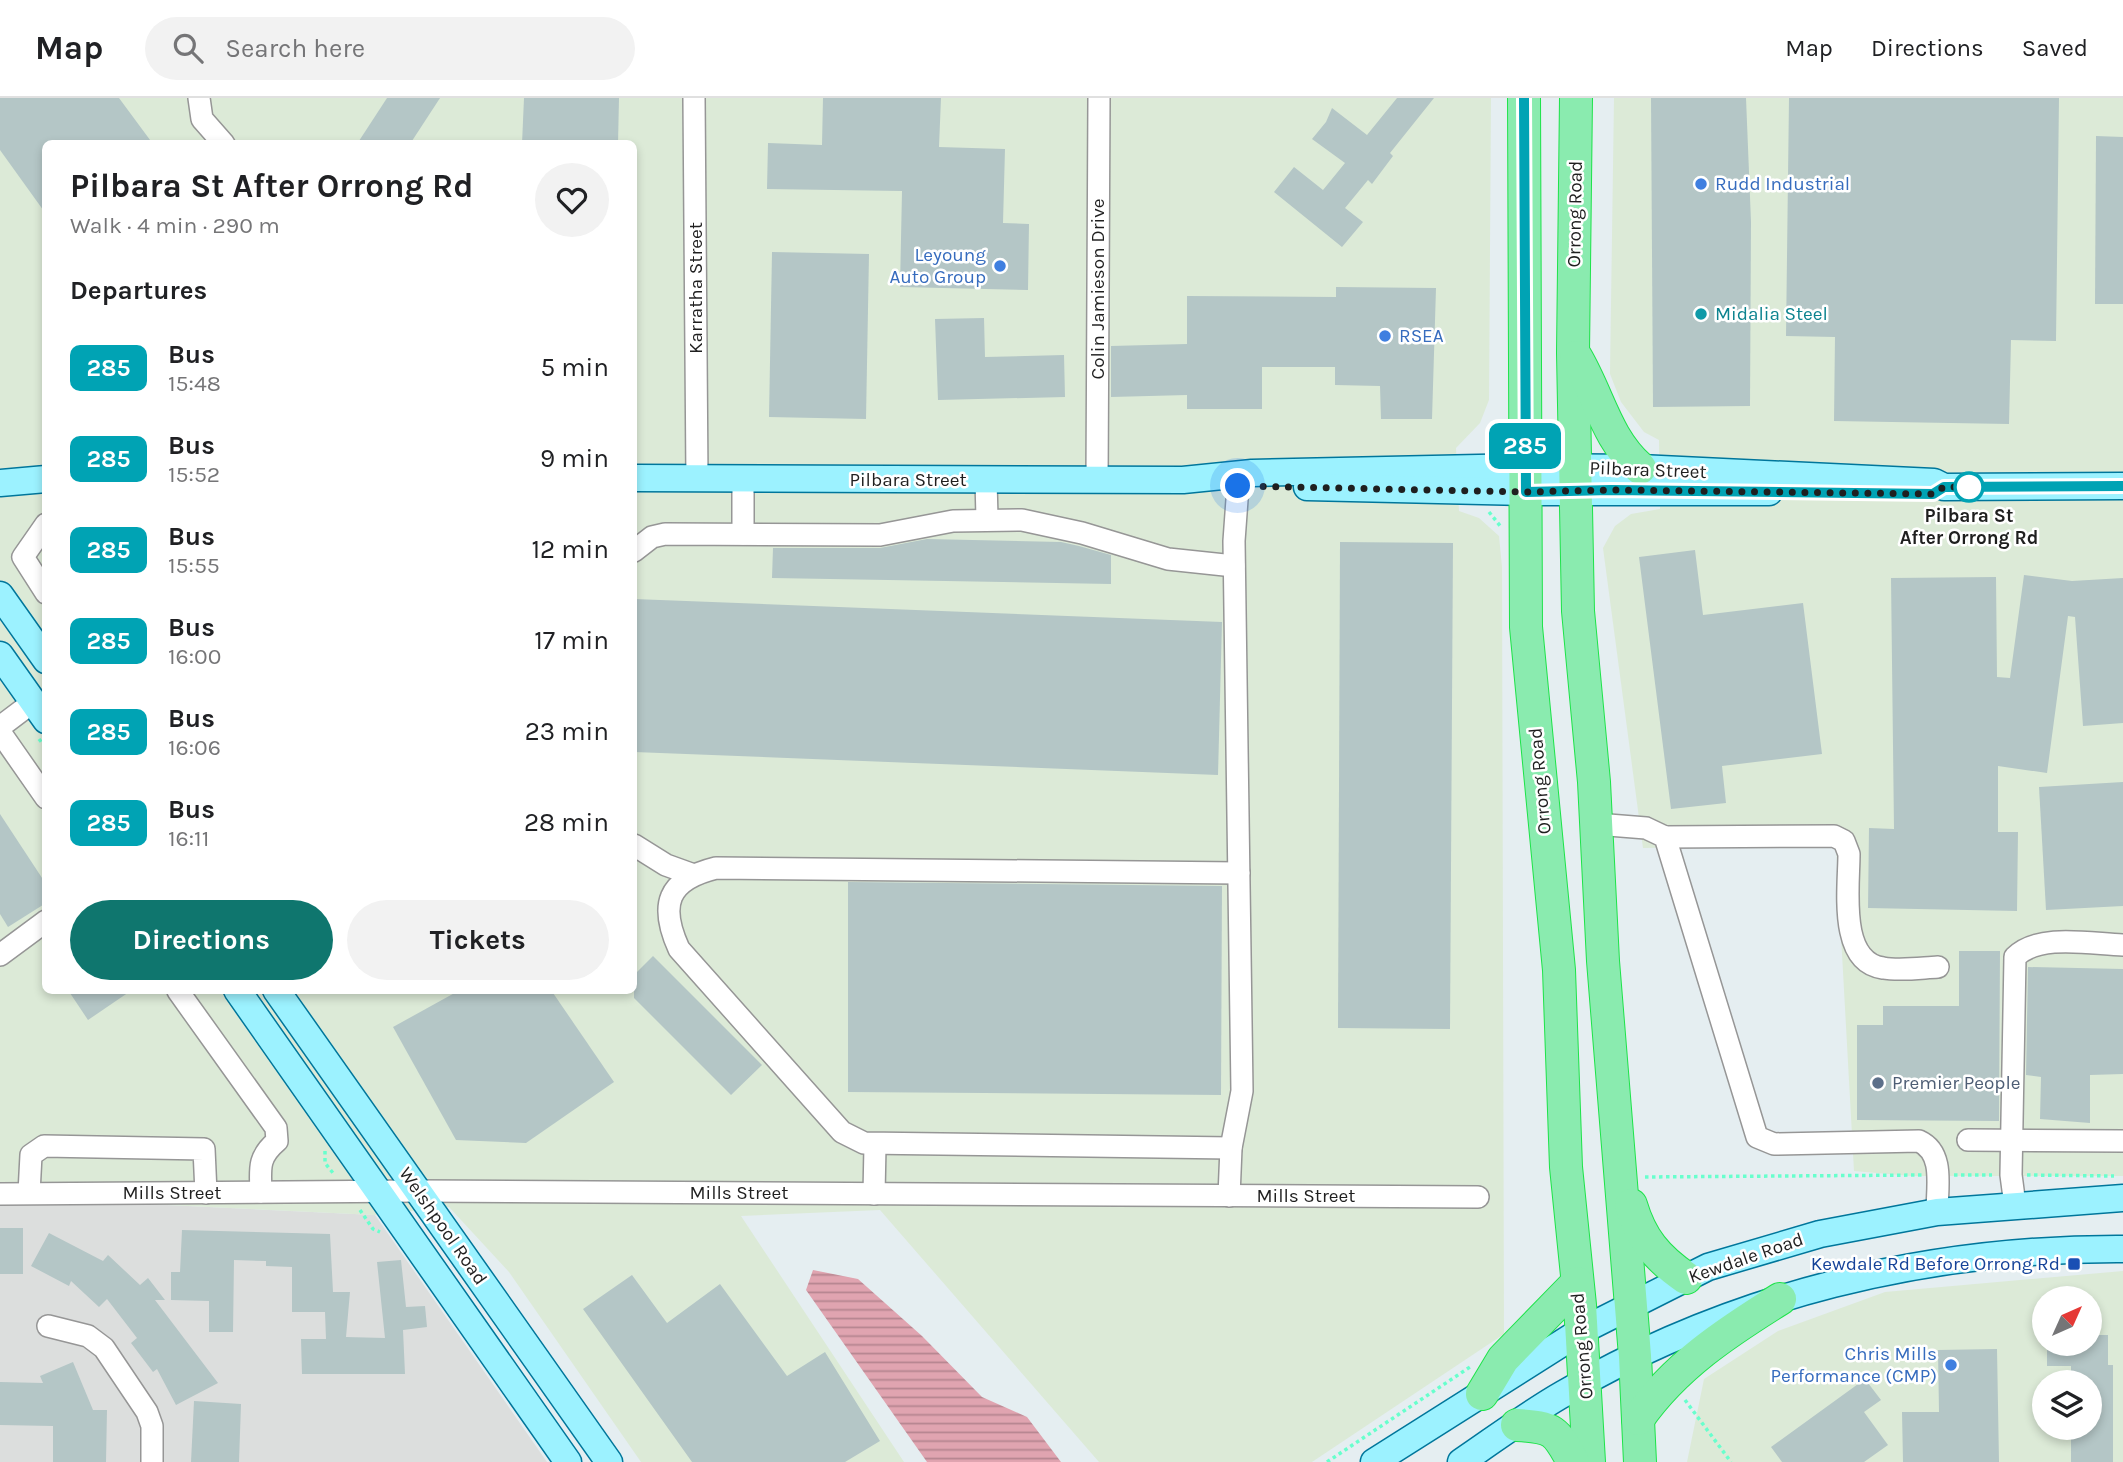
<!DOCTYPE html>
<meta charset="utf-8">
<style>
:root{--surface:#fff;--page:#f2f2f2;--text:#202124;--muted:#757577;--line:#e0e0e0;--accent:#0f766e}
body{margin:0;font-family:Karla,sans-serif;background:var(--page);color:var(--text);height:100vh;display:flex;flex-direction:column;font-size:26px;white-space:nowrap}
*{box-sizing:border-box;margin:0}
p{font-size:23px;color:var(--muted)}
.icon{flex:none;width:38px;height:38px;fill:none;stroke:currentColor;stroke-width:2;stroke-linecap:round;stroke-linejoin:round}
.map{position:relative;flex:1;overflow:hidden}
.panel{position:absolute;left:42px;top:42px;width:595px;height:854px;display:flex;flex-direction:column;background:var(--surface);border-radius:10px;box-shadow:0 4px 10px #0003}
.panel>*{flex:none}
.badge{padding:0 14px;border-radius:10px;font-size:24px;line-height:46px}
.needle{width:46px;rotate:45deg}
.fabs{position:absolute;left:2032px;top:1188px;display:grid;gap:14px}
.fabs a{display:grid;place-items:center;width:70px;height:70px;border-radius:50%;background:var(--surface);box-shadow:0 4px 10px #0003;font-size:35px}
.you{position:absolute;width:35px;height:35px;margin:-18px;border:5px solid #fff;border-radius:50%;background:#1a73e8;box-shadow:0 0 0 10px #1a73e833}
.map>.badge{position:absolute;translate:-50% -50%;box-shadow:0 0 0 4px #fff}
h2{padding:0 28px;font-size:26px;line-height:63px}
.round{display:grid;place-items:center;flex:none;width:74px;height:74px;border-radius:37px;background:var(--page)}
.head{display:flex;align-items:center;justify-content:space-between;height:119px;padding:0 28px}
h1{font-size:33px;font-weight:700;line-height:52px}
.button{display:flex;gap:14px;margin-top:auto;padding:14px 28px}
.button a{flex:1;height:80px;border-radius:42px;background:var(--accent);color:#fff;font-size:28px;font-weight:700;line-height:80px;text-align:center}
.button a+a{background:var(--page);color:var(--text)}
ul{padding:0;list-style:none}
li{display:flex;align-items:center;gap:21px;height:91px;padding:0 28px}
li div{flex:1}
li b{display:block;font-size:26px}
li em{font-style:normal}
li .badge{min-width:77px;font-weight:700;text-align:center}
header{display:flex;align-items:center;gap:42px;box-sizing:border-box;height:98px;padding:0 35px;background:var(--surface);border-bottom:2px solid var(--line)}
header strong{font-size:33px}
nav{display:flex;gap:38px;margin-inline-start:auto;font-size:24px}
.search{width:490px;height:63px;background:var(--page);display:flex;align-items:center;gap:18px;box-sizing:border-box;padding:0 24px;border-radius:38px;color:var(--muted);font-size:26px}
.map>svg:first-child{display:block}
.residential{fill:#dcdedd}
.industrial{fill:#dcead7;fill-rule:evenodd}
.water{fill:url(#water-rules)}
.building{fill:#b4c6c6}
.lines{fill:none;stroke-linecap:round;stroke-linejoin:round}
.minor-casing{stroke:#969696;stroke-width:24}
.major-casing{stroke:#00769b;stroke-width:29}
.highway-casing{stroke:#1ee34a;stroke-width:34}
.path{stroke:#68ffcd;stroke-width:3.5;stroke-dasharray:3.5 3.5;stroke-linecap:butt}
.minor{stroke:#fff;stroke-width:21}
.major{stroke:#9cf2ff;stroke-width:26}
.highway{stroke:#8aebaf;stroke-width:32}
.line-casing{stroke:#fff;stroke-width:16}
.line{stroke:#00a3b4;stroke-width:10}
.walk{stroke:#1f1f1f;stroke-width:7;stroke-dasharray:0 12.6}
.shop-dot{fill:#3f7fe0;stroke:#fff;stroke-width:2.5}
.culture-dot{fill:#0f9aa8;stroke:#fff;stroke-width:2.5}
.stop-dot{fill:#fff;stroke:#00a3b4;stroke-width:3.5}
.service-dot{fill:#5c6f8a;stroke:#fff;stroke-width:2.5}
.transit-dot{fill:#1a4fb4;stroke:#fff;stroke-width:2.5}
.labels{text-anchor:middle;dominant-baseline:central;stroke-width:5;stroke-linejoin:round;paint-order:stroke}
.shop-label{font-size:19px;fill:#366cbe;stroke:#fff;text-anchor:start}
.street-label{font-size:19px;fill:#1f1f1f;stroke:#fff}
.culture-label{font-size:19px;fill:#0d838f;stroke:#fff;text-anchor:start}
.stop-label{font-size:19px;font-weight:bold;fill:#1f1f1f;stroke:#fff}
.service-label{font-size:19px;fill:#4e5e75;stroke:#fff;text-anchor:start}
.transit-label{font-size:19px;fill:#164399;stroke:#fff;text-anchor:end}
</style>
<header>
<strong>Map</strong>
<div class="search"><svg class="icon" aria-label="search" viewBox="0 0 24 24"><circle cx="10" cy="10" r="6"/><path d="M15 15l6 6"/></svg>Search here</div>
<nav><a>Map</a><a>Directions</a><a>Saved</a></nav>
</header>
<div class="map">
<svg width="2123" height="1364" viewBox="0 0 2123 1364">
<defs>
<pattern id="water-rules" width="6" height="5" patternUnits="userSpaceOnUse" patternTransform="scale(1.75)"><rect width="6" height="5" fill="#e0a4b0"/><path d="M0 2.5h6" fill="none" stroke="#b5858f"/></pattern>
</defs>
<rect width="100%" height="100%" fill="#e5eef1"/>
<path class="residential" d="M 0,1099 L 375,1117 L 547,1364 L 0,1364 Z"/>
<g class="industrial">
<path d="M 0,0 L 1491,0 L 1489,302 L 1480,325 L 1456,350 L 1459,413 L 1479,420 L 1499,438 L 1502,469 L 1504,1236 L 1312,1364 L 1099,1364 L 880,1112 L 741,1118 L 904,1364 L 641,1364 L 509,1174 L 449,1109 L 375,1117 L 0,1099 ZM 46,46 L 634,46 L 634,892 L 46,892 Z"/>
<path d="M 1614,0 L 2123,0 L 2123,1078 L 1911,1078 L 1854,1073 L 1836,747 L 1643,750 L 1603,450 L 1615,428 L 1631,416 L 1660,411 L 1659,342 L 1644,334 L 1621,304 L 1610,276 Z"/>
<path d="M 2123,1173 L 2123,1364 L 1687,1364 L 1704,1281 L 1778,1233 L 1885,1194 ZM 2044,1200 L 2090,1200 L 2090,1246 L 2044,1246 ZM 2044,1284 L 2090,1284 L 2090,1330 L 2044,1330 Z"/>
</g>
<path class="water" d="M 813,1172 L 858,1181 L 922,1238 L 982,1299 L 1027,1319 L 1061,1364 L 927,1364 L 806,1192 Z"/>
<g class="building">
<path d="M 0,0 L 119,0 L 153,46 L 46,46 L 46,116 L 0,52 Z"/>
<path d="M 387,0 L 440,0 L 410,46 L 357,46 Z"/>
<path d="M 524,0 L 619,0 L 618,46 L 522,46 Z"/>
<path d="M 823,0 L 941,0 L 939,49 L 1005,51 L 1003,125 L 1029,126 L 1028,192 L 900,189 L 902,93 L 767,91 L 768,45 L 822,47 Z"/>
<path d="M 1397,0 L 1434,0 L 1390,55 L 1393,58 L 1372,86 L 1368,82 L 1345,110 L 1363,124 L 1342,149 L 1274,94 L 1294,69 L 1323,92 L 1345,65 L 1312,41 L 1326,24 L 1332,10 L 1367,37 Z"/>
<path d="M 1651,0 L 1746,0 L 1751,124 L 1750,308 L 1653,309 Z"/>
<path d="M 1789,0 L 2059,0 L 2056,243 L 2011,242 L 2009,326 L 1834,323 L 1835,239 L 1786,238 Z"/>
<path d="M 2096,38 L 2123,39 L 2123,206 L 2095,206 Z"/>
<path d="M 772,154 L 869,156 L 866,321 L 769,319 Z"/>
<path d="M 1336,189 L 1436,190 L 1432,321 L 1381,321 L 1380,288 L 1335,287 L 1335,269 L 1262,269 L 1262,311 L 1187,311 L 1187,297 L 1111,299 L 1111,248 L 1187,246 L 1187,198 L 1336,199 Z"/>
<path d="M 984,220 L 985,259 L 1064,257 L 1065,299 L 938,302 L 935,221 Z"/>
<path d="M 927,441 L 1061,444 L 1079,448 L 1111,457 L 1111,486 L 772,480 L 773,450 L 880,450 Z"/>
<path d="M 1340,444 L 1453,445 L 1450,931 L 1338,930 Z"/>
<path d="M 1695,452 L 1703,517 L 1803,505 L 1822,656 L 1722,668 L 1726,705 L 1671,711 L 1639,459 Z"/>
<path d="M 2024,477 L 2072,483 L 2123,480 L 2123,625 L 2083,628 L 2075,519 L 2068,518 L 2047,675 L 1998,668 L 1998,734 L 2018,734 L 2017,813 L 1868,810 L 1869,730 L 1894,731 L 1891,480 L 1996,479 L 1997,579 L 2010,580 Z"/>
<path d="M 634,501 L 1222,524 L 1218,677 L 634,654 Z"/>
<path d="M 2123,684 L 2123,808 L 2046,812 L 2039,689 Z"/>
<path d="M 0,716 L 46,786 L 46,805 L 8,829 L 0,816 Z"/>
<path d="M 848,784 L 1222,788 L 1221,997 L 848,994 Z"/>
<path d="M 1959,853 L 2000,853 L 1999,1023 L 1857,1022 L 1857,927 L 1883,927 L 1883,908 L 1959,908 Z"/>
<path d="M 653,858 L 762,967 L 731,997 L 634,900 L 634,877 Z"/>
<path d="M 2028,869 L 2123,871 L 2123,976 L 2090,977 L 2090,1025 L 2040,1021 L 2041,979 L 2026,977 Z"/>
<path d="M 68,892 L 132,892 L 88,922 Z"/>
<path d="M 460,892 L 551,892 L 614,984 L 526,1045 L 456,1042 L 393,929 Z"/>
<rect x="0" y="1130" width="23" height="46"/>
<path d="M 182,1132 L 330,1136 L 333,1194 L 350,1194 L 346,1239 L 385,1240 L 377,1164 L 401,1162 L 406,1209 L 425,1208 L 427,1229 L 403,1232 L 405,1276 L 302,1276 L 301,1241 L 326,1241 L 325,1214 L 292,1214 L 292,1169 L 266,1168 L 266,1163 L 234,1162 L 233,1234 L 209,1234 L 209,1203 L 171,1202 L 171,1174 L 180,1174 Z"/>
<path d="M 49,1135 L 103,1163 L 108,1157 L 140,1187 L 148,1180 L 165,1202 L 155,1202 L 218,1285 L 176,1307 L 157,1271 L 153,1274 L 131,1245 L 137,1240 L 107,1201 L 99,1209 L 71,1183 L 69,1188 L 31,1168 Z"/>
<path d="M 632,1177 L 667,1225 L 720,1186 L 787,1278 L 825,1254 L 880,1343 L 845,1364 L 692,1364 L 583,1211 Z"/>
<path d="M 2090,1237 L 2108,1237 L 2108,1267 L 2113,1267 L 2113,1364 L 2071,1364 L 2071,1330 L 2090,1330 L 2090,1284 L 2071,1284 L 2071,1268 L 2047,1268 L 2047,1246 L 2090,1246 Z"/>
<path d="M 1997,1251 L 1999,1364 L 1903,1364 L 1902,1314 L 1939,1314 L 1938,1252 Z"/>
<path d="M 73,1264 L 93,1312 L 107,1312 L 106,1364 L 53,1364 L 53,1328 L 0,1327 L 0,1284 L 43,1285 L 40,1278 Z"/>
<path d="M 1865,1281 L 1881,1302 L 1864,1314 L 1888,1347 L 1864,1364 L 1782,1364 L 1771,1349 Z"/>
<path d="M 194,1303 L 241,1306 L 239,1364 L 191,1364 Z"/>
</g>
<g class="lines">
<defs>
<g id="minor">
<path d="M 199,0 L 202,21 L 224,46"/>
<path d="M 694,0 L 697,381"/>
<path d="M 986,382 L 987,420"/>
<path d="M 1097,383 L 1099,0"/>
<path d="M 46,426 L 23,459 L 46,495"/>
<path d="M 743,436 L 743,382"/>
<path d="M 634,453 L 652,439 L 665,436 L 880,437 L 953,423 L 1022,422 L 1082,435 L 1168,461 L 1234,468"/>
<path d="M 0,629 L 33,604"/>
<path d="M 0,634 L 46,700"/>
<path d="M 1596,726 L 1646,730 L 1665,739 L 1757,1039 L 1774,1046 L 1919,1043 C 1945,1055 1937,1089 1937,1114"/>
<path d="M 1665,739 L 1834,738 L 1844,743 L 1849,756 C 1849,789 1838,864 1883,870 C 1900,873 1920,870 1938,869"/>
<path d="M 634,747 L 666,767 L 691,776"/>
<path d="M 0,857 L 46,823"/>
<path d="M 178,893 L 276,1030 L 277,1043 C 258,1059 260,1070 261,1094"/>
<path d="M 1968,1042 L 2123,1043"/>
<path d="M 1231,1050 L 864,1045 L 842,1034 L 679,851 C 659,807 667,782 716,770 L 1239,775"/>
<path d="M 29,1095 L 31,1057 L 44,1048 L 204,1051 L 206,1095"/>
<path d="M 0,1096 L 419,1093 L 1478,1099"/>
<path d="M 874,1096 L 875,1048"/>
<path d="M 1229,1098 L 1231,1050 L 1242,993 L 1234,443 L 1238,388"/>
<path d="M 2015,1107 L 2011,1077 L 2015,859 C 2039,835 2091,846 2123,847"/>
<path d="M 48,1228 L 88,1238 L 104,1250 L 147,1314 L 152,1328 L 152,1364"/>
</g>
<g id="major">
<path d="M 634,380 L 1183,382 L 1252,375 L 1525,369 L 1640,370 L 1934,384 L 1944,389 L 2123,388"/>
<path d="M 0,385 L 46,381"/>
<path d="M 1307,389 L 1526,394 L 1769,394"/>
<path d="M 0,497 L 46,562"/>
<path d="M 0,557 L 46,622"/>
<path d="M 237,892 L 568,1364"/>
<path d="M 276,892 L 609,1364"/>
<path d="M 1374,1364 L 1581,1233 L 1708,1169 L 1820,1136 L 1937,1114 L 2123,1100"/>
<path d="M 1461,1364 C 1495,1341 1528,1316 1563,1296 C 1733,1197 1927,1150 2123,1151"/>
</g>
<g id="highway">
<path d="M 1524,0 L 1526,529 L 1559,872 L 1566,1069 L 1580,1207 L 1589,1364"/>
<path d="M 1576,0 L 1573,255 L 1578,513 L 1594,684 L 1603,863 L 1635,1258 L 1640,1364"/>
<path d="M 1576,259 C 1599,298 1606,340 1640,370"/>
<path d="M 1631,1107 C 1641,1141 1657,1160 1686,1180"/>
<path d="M 1482,1296 L 1503,1261 L 1577,1185"/>
<path d="M 1638,1321 C 1675,1268 1727,1234 1780,1201"/>
<path d="M 1517,1327 C 1553,1329 1556,1332 1573,1364"/>
</g>
</defs>
<use href="#minor" class="minor-casing"/>
<use href="#major" class="major-casing"/>
<use href="#highway" class="highway-casing"/>
<g class="path">
<path d="M 1488,350 L 1501,330"/>
<path d="M 1489,414 L 1501,429"/>
<path d="M 39,641 L 46,650"/>
<path d="M 325,1053 L 325,1065 L 333,1075"/>
<path d="M 1954,1077 L 1992,1077"/>
<path d="M 2027,1077 L 2114,1078"/>
<path d="M 1645,1079 L 1922,1077"/>
<path d="M 360,1112 L 373,1131 L 380,1134"/>
<path d="M 1685,1302 L 1731,1364"/>
<path d="M 1327,1364 L 1470,1269"/>
</g>
<use href="#minor" class="minor"/>
<use href="#major" class="major"/>
<use href="#highway" class="highway"/>
</g>
<g class="lines">
<defs>
<path id="line" d="M 1524,0 L 1526,394 L 1611,392 L 1933,396 L 1944,389 L 2123,388"/>
</defs>
<use href="#line" class="line-casing"/>
<use href="#line" class="line"/>
<path class="walk" d="M 1238,388 L 1526,394 L 1611,392 L 1933,396 L 1944,389 L 1969,389"/>
</g>
<g class="shop-dot">
<circle cx="1701" cy="86" r="7"/>
<circle cx="1000" cy="168" r="7"/>
<circle cx="1385" cy="238" r="7"/>
<circle cx="1951" cy="1267" r="7"/>
</g>
<circle class="culture-dot" cx="1701" cy="216" r="7"/>
<circle class="stop-dot" cx="1969" cy="389" r="14"/>
<circle class="service-dot" cx="1878" cy="985" r="7"/>
<rect class="transit-dot" x="2067" y="1159" width="14" height="14" rx="3.5"/>
<g class="labels">
<g class="shop-label">
<text x="1715" y="86">Rudd Industrial</text>
<text x="986" y="157" text-anchor="end">Leyoung<tspan x="986" dy="22">Auto Group</tspan></text>
<text x="1399" y="238">RSEA</text>
<text x="1937" y="1256" text-anchor="end">Chris Mills<tspan x="1937" dy="22">Performance (CMP)</tspan></text>
</g>
<g class="street-label">
<text transform="translate(1575 116) rotate(-89)">Orrong Road</text>
<text transform="translate(696 190) rotate(-90)">Karratha Street</text>
<text transform="translate(1098 191) rotate(-90)">Colin Jamieson Drive</text>
<text transform="translate(1648 372) rotate(2)">Pilbara Street</text>
<text x="908" y="382">Pilbara Street</text>
<text transform="translate(1540 683) rotate(-95)">Orrong Road</text>
<text x="172" y="1095">Mills Street</text>
<text x="739" y="1095">Mills Street</text>
<text x="1306" y="1098">Mills Street</text>
<text transform="translate(443 1128) rotate(55)">Welshpool Road</text>
<text transform="translate(1746 1160) rotate(-19)">Kewdale Road</text>
<text transform="translate(1582 1248) rotate(-95)">Orrong Road</text>
</g>
<g class="culture-label">
<text x="1715" y="216">Midalia Steel</text>
</g>
<g class="stop-label">
<text x="1969" y="418">Pilbara St<tspan x="1969" dy="22">After Orrong Rd</tspan></text>
</g>
<g class="service-label">
<text x="1892" y="985">Premier People</text>
</g>
<g class="transit-label">
<text x="2060" y="1166">Kewdale Rd Before Orrong Rd</text>
</g>
</g>
</svg>
<div class="fabs">
<a><svg class="needle" viewBox="-14 -14 28 28"><path d="M0-13l5 13h-10z" fill="#e53935"/><path d="M0 13l5-13h-10z" fill="#757577"/></svg></a>
<a><svg class="icon" aria-label="layers" viewBox="0 0 24 24"><path d="M12 4l9 5-9 5-9-5zM3 14l9 5 9-5"/></svg></a>
</div>
<div class="you" style="left:1238px;top:388px"></div>
<b class="badge" style="left:1525px;top:348px;background:#00a3b4;color:#fff">285</b>
<section class="panel">
<div class="head"><div><h1>Pilbara St After Orrong Rd</h1><p>Walk · 4 min · 290 m</p></div><a class="round"><svg class="icon" aria-label="heart" viewBox="0 0 24 24"><path d="M12 20l-8-8c-3-5 5-10 8-4 3-6 11-1 8 4z"/></svg></a></div>
<h2>Departures</h2>
<ul>
<li><span class="badge" style="background:#00a3b4;color:#fff">285</span><div><b>Bus</b><p>15:48</p></div><em>5 min</em></li>
<li><span class="badge" style="background:#00a3b4;color:#fff">285</span><div><b>Bus</b><p>15:52</p></div><em>9 min</em></li>
<li><span class="badge" style="background:#00a3b4;color:#fff">285</span><div><b>Bus</b><p>15:55</p></div><em>12 min</em></li>
<li><span class="badge" style="background:#00a3b4;color:#fff">285</span><div><b>Bus</b><p>16:00</p></div><em>17 min</em></li>
<li><span class="badge" style="background:#00a3b4;color:#fff">285</span><div><b>Bus</b><p>16:06</p></div><em>23 min</em></li>
<li><span class="badge" style="background:#00a3b4;color:#fff">285</span><div><b>Bus</b><p>16:11</p></div><em>28 min</em></li>
</ul>
<div class="button"><a>Directions</a><a>Tickets</a></div>
</section>
</div>
